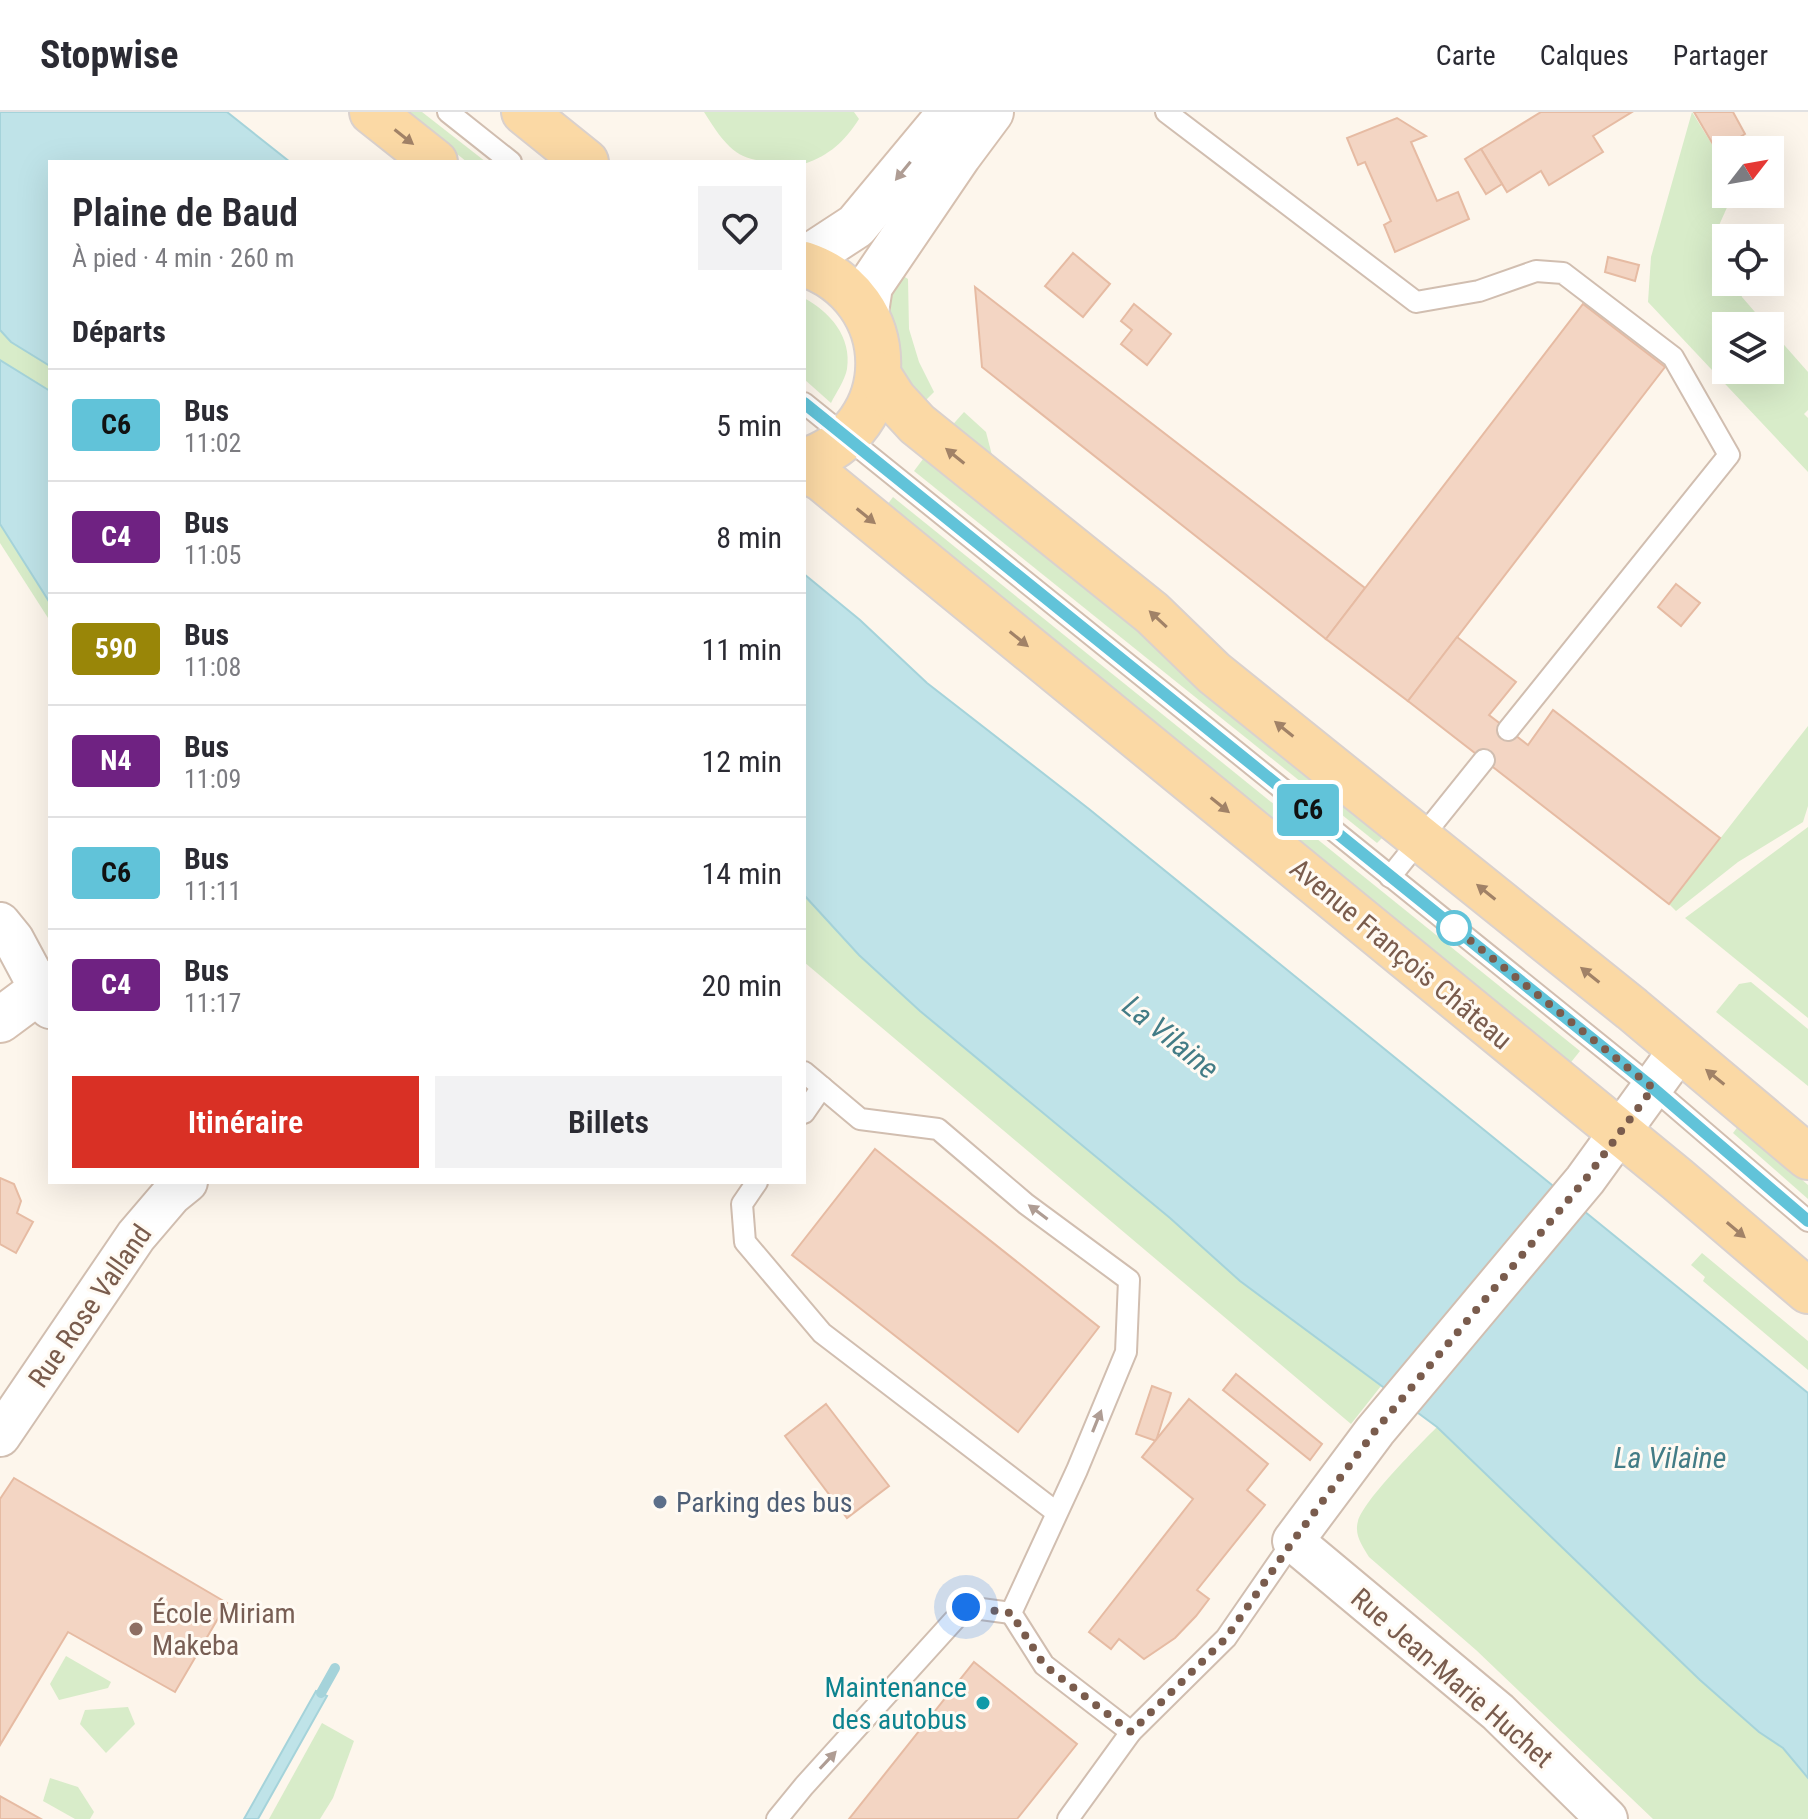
<!DOCTYPE html>
<html lang="fr">
<meta charset="utf-8">
<style>
:root{--surface:#fff;--page:#f2f2f3;--text:#2b2b33;--muted:#7c7c81;--line:#e1e1e2;--accent:#d93025}
body{margin:0;font-family:"Roboto Condensed",sans-serif;background:var(--page);color:var(--text);height:100vh;display:flex;flex-direction:column;font-size:30px;white-space:nowrap}
*{box-sizing:border-box;margin:0}
p{font-size:26px;color:var(--muted)}
.icon{flex:none;width:44px;height:44px;fill:none;stroke:currentColor;stroke-width:2;stroke-linecap:round;stroke-linejoin:round}
.map{position:relative;flex:1;overflow:hidden}
.sheet{position:absolute;left:48px;top:48px;width:758px;height:1024px;display:flex;flex-direction:column;background:var(--surface);border-radius:0px;box-shadow:0 8px 32px #0002}
.sheet>*{flex:none}
.badge{padding:0 16px;border-radius:6px;font-size:28px;line-height:52px}
.needle{width:52px;rotate:59deg}
.tools{position:absolute;left:1712px;top:24px;display:grid;gap:16px}
.tools a{display:grid;place-items:center;width:72px;height:72px;border-radius:0px;background:var(--surface);box-shadow:0 8px 32px #0002;font-size:40px}
.you{position:absolute;width:40px;height:40px;margin:-20px;border:6px solid #fff;border-radius:50%;background:#1a73e8;box-shadow:0 0 0 12px #1a73e833}
.map>.badge{position:absolute;translate:-50% -50%;box-shadow:0 0 0 4px #fff}
h2{padding:0 24px;font-size:30px;line-height:72px}
.round{display:grid;place-items:center;flex:none;width:84px;height:84px;border-radius:0px;background:var(--page)}
.head{display:flex;align-items:center;justify-content:space-between;height:136px;padding:0 24px}
h1{font-size:38px;font-weight:600;line-height:60px}
.primary-button{display:flex;gap:16px;margin-top:auto;padding:16px 24px}
.primary-button a{flex:1;height:92px;border-radius:0px;background:var(--accent);color:#fff;font-size:32px;font-weight:600;line-height:92px;text-align:center}
.primary-button a+a{background:var(--page);color:var(--text)}
ul{padding:0;list-style:none}
li{display:flex;align-items:center;gap:24px;height:112px;padding:0 24px;border-top:2px solid var(--line)}
li div{flex:1}
li b{display:block;font-size:30px}
li em{font-style:normal}
li .badge{min-width:88px;font-weight:700;text-align:center}
header{display:flex;align-items:center;gap:48px;box-sizing:border-box;height:112px;padding:0 40px;background:var(--surface);border-bottom:2px solid var(--line)}
header strong{font-size:38px}
nav{display:flex;gap:44px;margin-inline-start:auto;font-size:28px}
.map>svg:first-child{display:block}
.green{fill:#d8ecc9}
.water{fill:#bfe3e8;stroke:#a5d3da;stroke-width:2}
.lines{fill:none;stroke-linecap:round;stroke-linejoin:round}
.stream{stroke:#a5d3da;stroke-width:10}
.building{fill:#f3d5c3;stroke:#e6bba3;stroke-width:2}
.lane-casing{stroke:#d1beb0;stroke-width:24}
.street-casing{stroke:#d1beb0;stroke-width:44}
.secondary-casing{stroke:#d6c0b0;stroke-width:48}
.primary-casing{stroke:#dad1cd;stroke-width:48}
.lane{stroke:#fff;stroke-width:20}
.street{stroke:#fff;stroke-width:40}
.secondary{stroke:#fff;stroke-width:44}
.primary{stroke:#fbd9a5;stroke-width:44}
.oneway{fill:#a18267}
.oneway2{fill:#af9d94}
.line-casing{stroke:#fff;stroke-width:18}
.line{stroke:#61c3d9;stroke-width:12}
.walk{stroke:#7a5c4d;stroke-width:8;stroke-dasharray:0 14.4}
.stop-dot{fill:#fff;stroke:#61c3d9;stroke-width:4}
.service-dot{fill:#5c6f8a;stroke:#fffaf3;stroke-width:3}
.education-dot{fill:#8d6e63;stroke:#fffaf3;stroke-width:3}
.culture-dot{fill:#0f9aa8;stroke:#fffaf3;stroke-width:3}
.labels{text-anchor:middle;dominant-baseline:central;stroke-width:6;stroke-linejoin:round;paint-order:stroke}
.street-label{font-size:28px;fill:#7a5c4d;stroke:#fffaf3}
.service-label{font-size:28px;fill:#4e5e75;stroke:#fffaf3;text-anchor:start}
.education-label{font-size:28px;fill:#785e54;stroke:#fffaf3;text-anchor:start}
.culture-label{font-size:28px;fill:#0d838f;stroke:#fffaf3;text-anchor:end}
.water-label{font-size:30px;font-style:italic;fill:#437c86;stroke:#fffaf3}
</style>
<header>
<strong>Stopwise</strong>
<nav><a>Carte</a><a>Calques</a><a>Partager</a></nav>
</header>
<div class="map">
<svg width="1808" height="1707" viewBox="0 0 1808 1707">
<rect width="100%" height="100%" fill="#fdf6ec"/>
<g class="green">
<path d="M 405,0 L 422,0 L 486,50 L 467,50 Z"/>
<path d="M 704,0 L 854,0 L 859,7 C 844,30 830,43 804,52 L 804,50 C 746,50 736,52 704,0 Z"/>
<path d="M 1692,0 L 1726,55 L 1726,82 L 1733,82 L 1716,120 L 1729,126 L 1726,126 L 1726,170 L 1736,170 L 1742,185 L 1767,214 L 1726,214 L 1726,258 L 1770,258 L 1770,217 L 1808,260 L 1808,298 L 1804,302 L 1808,306 L 1808,360 L 1648,190 L 1651,145 Z"/>
<path d="M 891,156 L 908,167 L 909,217 L 919,250 L 934,280 L 917,297 L 894,266 L 885,177 Z"/>
<path d="M 804,186 C 830,200 852,225 847,257 C 845,268 836,281 831,291 L 804,267 Z"/>
<path d="M 0,218 L 11,230 L 50,254 L 50,279 L 0,248 Z"/>
<path d="M 964,300 L 986,320 L 995,355 L 948,318 Z"/>
<path d="M 926,343 L 1391,717 L 1377,731 L 914,359 Z"/>
<path d="M 893,385 L 1580,939 L 1568,954 L 881,401 Z"/>
<path d="M 0,412 L 50,491 L 50,509 L 0,431 Z"/>
<path d="M 1808,614 L 1808,694 L 1803,710 L 1738,750 L 1676,799 L 1669,792 Z"/>
<path d="M 1808,715 L 1808,906 L 1685,806 Z"/>
<path d="M 804,783 L 859,843 L 920,899 L 1170,1106 L 1240,1169 L 1381,1274 L 1351,1312 L 804,850 Z"/>
<path d="M 1751,870 L 1808,917 L 1808,974 L 1716,900 L 1739,872 Z"/>
<path d="M 1739,1013 L 1808,1073 L 1808,1087 L 1733,1021 Z"/>
<path d="M 1702,1141 L 1808,1229 L 1808,1258 L 1703,1169 L 1705,1165 L 1691,1153 Z"/>
<path d="M 1437,1315 L 1700,1568 L 1759,1620 L 1783,1636 L 1808,1666 L 1808,1707 L 1653,1707 L 1476,1538 L 1369,1445 C 1362,1433 1354,1423 1358,1409 C 1364,1388 1420,1332 1437,1315 Z"/>
<path d="M 66,1544 L 111,1570 L 108,1576 L 59,1588 L 50,1572 Z"/>
<path d="M 128,1595 L 135,1612 L 106,1641 L 80,1612 L 85,1598 Z"/>
<path d="M 322,1611 L 354,1629 L 333,1686 L 320,1707 L 269,1707 Z"/>
<path d="M 50,1666 L 78,1675 L 94,1700 L 90,1707 L 75,1707 L 43,1689 Z"/>
</g>
<g class="water">
<path d="M 0,0 L 227,0 L 290,50 L 50,50 L 50,254 L 11,230 L 0,218 Z"/>
<path d="M 0,248 L 50,279 L 50,491 L 0,412 Z"/>
<path d="M 804,462 L 860,508 L 927,571 L 1089,697 L 1808,1281 L 1808,1666 L 1783,1636 L 1759,1620 L 1700,1568 L 1437,1315 L 1240,1169 L 1170,1106 L 920,899 L 859,843 L 804,783 Z"/>
<path d="M 316,1579 L 327,1584 L 258,1707 L 244,1707 Z"/>
</g>
<g class="lines">
<path class="stream" d="M 321,1581 L 335,1556"/>
</g>
<g class="building">
<path d="M 1541,0 L 1632,0 L 1593,24 L 1603,40 L 1549,73 L 1541,59 L 1507,80 L 1481,37 Z"/>
<path d="M 1694,0 L 1733,0 L 1745,22 L 1717,39 Z"/>
<path d="M 1397,6 L 1426,24 L 1411,30 L 1437,89 L 1458,80 L 1469,107 L 1395,140 L 1384,113 L 1391,109 L 1365,50 L 1358,53 L 1347,26 Z"/>
<path d="M 1481,37 L 1502,72 L 1486,82 L 1465,47 Z"/>
<path d="M 1073,141 L 1110,172 L 1083,205 L 1045,174 Z"/>
<path d="M 1608,145 L 1639,153 L 1635,169 L 1605,160 Z"/>
<path d="M 975,175 L 1365,476 L 1326,527 L 982,255 Z"/>
<path d="M 1134,192 L 1171,222 L 1147,253 L 1121,232 L 1132,218 L 1121,209 Z"/>
<path d="M 1583,192 L 1665,255 L 1408,589 L 1326,527 Z"/>
<path d="M 1676,472 L 1700,491 L 1681,514 L 1658,495 Z"/>
<path d="M 1457,525 L 1516,570 L 1489,603 L 1528,633 L 1553,598 L 1720,726 L 1669,792 L 1408,589 Z"/>
<path d="M 875,1037 L 1099,1215 L 1018,1320 L 792,1143 Z"/>
<path d="M 0,1066 L 14,1072 L 21,1089 L 17,1101 L 33,1110 L 16,1141 L 0,1132 Z"/>
<path d="M 1236,1262 L 1322,1332 L 1310,1348 L 1223,1278 Z"/>
<path d="M 1152,1274 L 1171,1281 L 1156,1329 L 1136,1322 Z"/>
<path d="M 1189,1287 L 1268,1352 L 1247,1378 L 1265,1393 L 1197,1478 L 1209,1487 L 1196,1504 L 1175,1526 L 1144,1547 L 1119,1527 L 1111,1537 L 1089,1520 L 1193,1387 L 1142,1345 Z"/>
<path d="M 826,1292 L 889,1374 L 847,1406 L 785,1324 Z"/>
<path d="M 14,1366 L 227,1491 L 175,1580 L 68,1520 L 0,1633 L 0,1387 Z"/>
<path d="M 974,1550 L 1077,1632 L 1017,1707 L 849,1707 Z"/>
<path d="M 0,1684 L 41,1707 L 0,1707 Z"/>
</g>
<g class="lines">
<defs>
<g id="lane">
<path d="M 448,0 L 511,50"/>
<path d="M 1166,0 L 1416,190 L 1479,179 L 1536,159 L 1563,161 L 1673,245 L 1729,343 L 1508,618"/>
<path d="M 804,291 L 1653,976 L 1808,1109"/>
<path d="M 1390,765 L 1484,648"/>
<path d="M 804,960 L 860,1007 L 938,1017 L 1026,1092 L 1129,1168 L 1126,1240 L 1077,1358 L 1011,1501 L 1044,1553 L 1131,1620"/>
<path d="M 804,1001 L 822,975"/>
<path d="M 757,1070 L 742,1092 L 745,1130 L 822,1221 L 1056,1400"/>
<path d="M 777,1707 L 804,1674 L 966,1495 L 1011,1501"/>
<path d="M 1068,1707 L 1131,1620 L 1226,1526 L 1293,1429"/>
</g>
<g id="street">
<path d="M 0,811 L 13,827 L 50,896"/>
<path d="M 0,1324 L 136,1124 L 171,1083 L 187,1070"/>
<path d="M 1607,1707 L 1498,1600 L 1293,1429 L 1375,1319 L 1585,1068 L 1680,937"/>
</g>
<g id="secondary">
<path d="M 804,148 L 856,114 L 951,0"/>
<path d="M 866,200 L 870,174 L 959,43 L 991,0"/>
<path d="M 0,908 L 50,871"/>
</g>
<g id="primary">
<path d="M 372,0 L 435,50"/>
<path d="M 524,0 L 586,50"/>
<path d="M 804,152 C 902,185 904,317 804,349"/>
<path d="M 878,262 L 894,287 L 917,312 L 1152,501 L 1214,561 L 1632,897 L 1808,1045"/>
<path d="M 804,357 L 822,367 L 1677,1067 L 1808,1179"/>
</g>
</defs>
<use href="#lane" class="lane-casing"/>
<use href="#street" class="street-casing"/>
<use href="#secondary" class="secondary-casing"/>
<use href="#primary" class="primary-casing"/>
<use href="#lane" class="lane"/>
<use href="#street" class="street"/>
<use href="#secondary" class="secondary"/>
<use href="#primary" class="primary"/>
</g>
<defs><path id="oneway-solid" d="M-6-.8H1V-3.2L6.5 0L1 3.2V.8H-6Z" transform="scale(2)"/></defs>
<g class="oneway">
<use href="#oneway-solid" transform="translate(404 25) rotate(38)"/>
<use href="#oneway-solid" transform="translate(955 344) rotate(-141)"/>
<use href="#oneway-solid" transform="translate(866 404) rotate(39)"/>
<use href="#oneway-solid" transform="translate(1158 507) rotate(-137)"/>
<use href="#oneway-solid" transform="translate(1019 527) rotate(39)"/>
<use href="#oneway-solid" transform="translate(1284 617) rotate(-141)"/>
<use href="#oneway-solid" transform="translate(1220 693) rotate(39)"/>
<use href="#oneway-solid" transform="translate(1486 780) rotate(-141)"/>
<use href="#oneway-solid" transform="translate(1590 863) rotate(-141)"/>
<use href="#oneway-solid" transform="translate(1715 965) rotate(-141)"/>
<use href="#oneway-solid" transform="translate(1736 1118) rotate(40)"/>
</g>
<g class="oneway2">
<use href="#oneway-solid" transform="translate(903 59) rotate(129)"/>
<use href="#oneway-solid" transform="translate(1038 1100) rotate(-143)"/>
<use href="#oneway-solid" transform="translate(1097 1309) rotate(-68)"/>
<use href="#oneway-solid" transform="translate(828 1648) rotate(-47)"/>
</g>
<g class="lines">
<defs>
<path id="line" d="M 804,291 L 1653,976 L 1808,1109"/>
</defs>
<use href="#line" class="line-casing"/>
<use href="#line" class="line"/>
<path class="walk" d="M 966,1495 L 1011,1501 L 1044,1553 L 1131,1620 L 1226,1526 L 1293,1429 L 1375,1319 L 1585,1068 L 1653,976 L 1445,808 L 1454,816"/>
</g>
<circle class="stop-dot" cx="1454" cy="816" r="16"/>
<circle class="service-dot" cx="660" cy="1390" r="8"/>
<circle class="education-dot" cx="136" cy="1517" r="8"/>
<circle class="culture-dot" cx="983" cy="1591" r="8"/>
<g class="labels">
<g class="street-label">
<text transform="translate(1401 842) rotate(40)">Avenue François Château</text>
<text transform="translate(90 1194) rotate(-55)">Rue Rose Valland</text>
<text transform="translate(1452 1566) rotate(41)">Rue Jean-Marie Huchet</text>
</g>
<g class="service-label">
<text x="676" y="1390">Parking des bus</text>
</g>
<g class="education-label">
<text x="152" y="1501">École Miriam<tspan x="152" dy="32">Makeba</tspan></text>
</g>
<g class="culture-label">
<text x="967" y="1575">Maintenance<tspan x="967" dy="32">des autobus</tspan></text>
</g>
<g class="water-label">
<text transform="translate(1171 925) rotate(39)">La Vilaine</text>
<text x="1670" y="1345">La Vilaine</text>
</g>
</g>
</svg>
<div class="tools">
<a><svg class="needle" viewBox="-14 -14 28 28"><path d="M0-13l5 13h-10z" fill="#e53935"/><path d="M0 13l5-13h-10z" fill="#7c7c81"/></svg></a>
<a><svg class="icon" aria-label="locate" viewBox="0 0 24 24"><circle cx="12" cy="12" r="6"/><path d="M12 2v4M12 18v4M2 12h4M18 12h4"/></svg></a>
<a><svg class="icon" aria-label="layers" viewBox="0 0 24 24"><path d="M12 4l9 5-9 5-9-5zM3 14l9 5 9-5"/></svg></a>
</div>
<div class="you" style="left:966px;top:1495px"></div>
<b class="badge" style="left:1308px;top:698px;background:#61c3d9;color:#111">C6</b>
<section class="sheet">
<div class="head"><div><h1>Plaine de Baud</h1><p>À pied · 4 min · 260 m</p></div><a class="round"><svg class="icon" aria-label="heart" viewBox="0 0 24 24"><path d="M12 20l-8-8c-3-5 5-10 8-4 3-6 11-1 8 4z"/></svg></a></div>
<h2>Départs</h2>
<ul>
<li><span class="badge" style="background:#61c3d9;color:#111">C6</span><div><b>Bus</b><p>11:02</p></div><em>5 min</em></li>
<li><span class="badge" style="background:#6f2282;color:#fff">C4</span><div><b>Bus</b><p>11:05</p></div><em>8 min</em></li>
<li><span class="badge" style="background:#998608;color:#fff">590</span><div><b>Bus</b><p>11:08</p></div><em>11 min</em></li>
<li><span class="badge" style="background:#6f2282;color:#fff">N4</span><div><b>Bus</b><p>11:09</p></div><em>12 min</em></li>
<li><span class="badge" style="background:#61c3d9;color:#111">C6</span><div><b>Bus</b><p>11:11</p></div><em>14 min</em></li>
<li><span class="badge" style="background:#6f2282;color:#fff">C4</span><div><b>Bus</b><p>11:17</p></div><em>20 min</em></li>
</ul>
<div class="primary-button"><a>Itinéraire</a><a>Billets</a></div>
</section>
</div>
